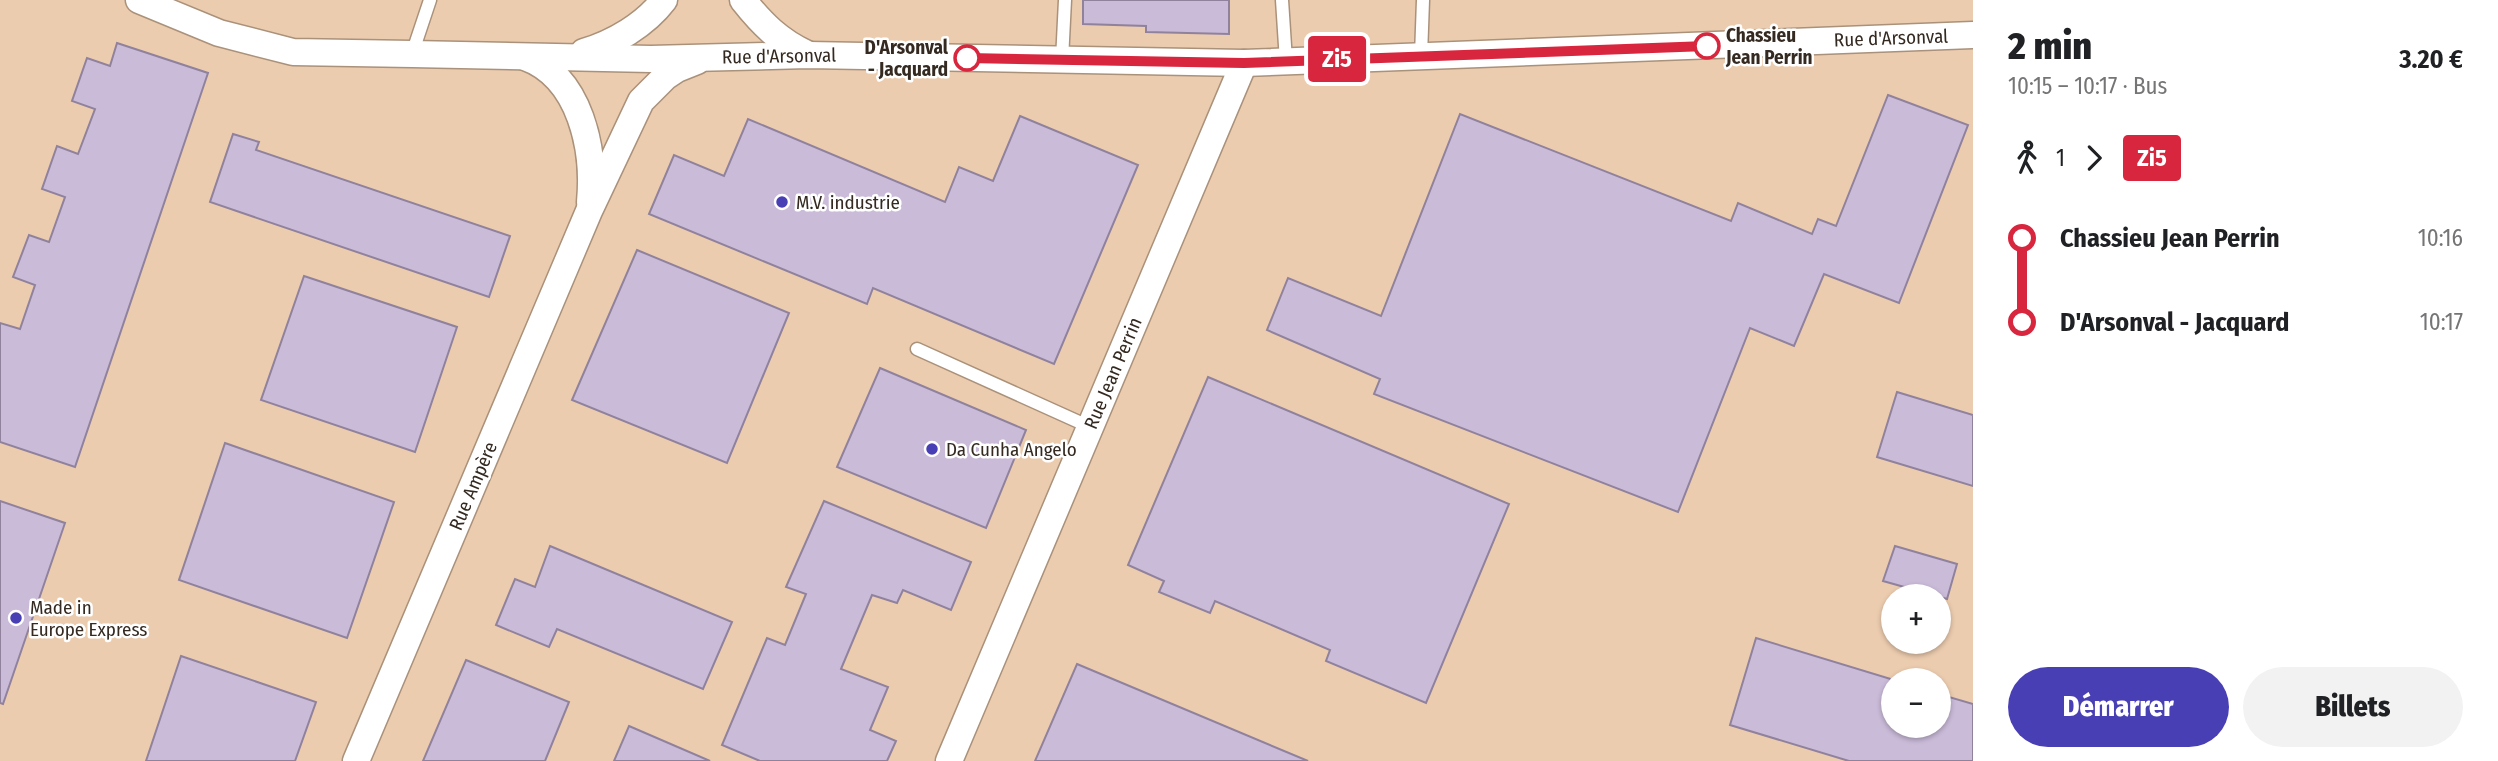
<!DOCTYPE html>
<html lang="fr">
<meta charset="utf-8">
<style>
:root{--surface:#fff;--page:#f2f2f2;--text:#202124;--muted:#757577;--accent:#493fb5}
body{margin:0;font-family:"Fira Sans Condensed",sans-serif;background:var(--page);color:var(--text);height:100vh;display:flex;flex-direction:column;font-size:26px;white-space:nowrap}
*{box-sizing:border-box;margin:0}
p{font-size:23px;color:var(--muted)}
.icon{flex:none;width:38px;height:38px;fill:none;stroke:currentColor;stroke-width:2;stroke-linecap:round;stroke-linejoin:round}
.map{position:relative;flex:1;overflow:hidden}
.side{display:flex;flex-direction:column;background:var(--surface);width:525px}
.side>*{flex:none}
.badge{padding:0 14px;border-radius:5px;font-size:24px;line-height:46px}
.fabs{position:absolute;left:1881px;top:584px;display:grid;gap:14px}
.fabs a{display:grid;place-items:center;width:70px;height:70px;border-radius:50%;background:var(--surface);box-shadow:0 2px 5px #0004;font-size:35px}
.map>.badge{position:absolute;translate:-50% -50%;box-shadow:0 0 0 4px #fff}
.legs{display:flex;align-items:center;gap:10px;height:77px;padding:0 35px;font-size:23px}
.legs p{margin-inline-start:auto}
.head{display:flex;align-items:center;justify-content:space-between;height:119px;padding:0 35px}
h1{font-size:38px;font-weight:800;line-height:52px}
.button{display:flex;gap:14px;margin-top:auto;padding:14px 35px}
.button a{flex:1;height:80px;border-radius:42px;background:var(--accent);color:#fff;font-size:28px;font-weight:800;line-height:80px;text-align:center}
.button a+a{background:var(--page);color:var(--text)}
ul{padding:0 35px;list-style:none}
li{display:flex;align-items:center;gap:24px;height:84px;font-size:26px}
li i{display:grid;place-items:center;width:10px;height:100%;margin:0 9px;background:currentColor}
li i::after{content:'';width:18px;height:18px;margin:-9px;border:5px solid;border-radius:50%;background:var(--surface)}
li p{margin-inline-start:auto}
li:first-child i{background:linear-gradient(#0000 50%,currentColor 0)}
li:last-child i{background:linear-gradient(currentColor 50%,#0000 0)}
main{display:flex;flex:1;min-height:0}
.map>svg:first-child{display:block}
.built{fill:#ecccaf;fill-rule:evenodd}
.building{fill:#cabbd9;stroke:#90829d;stroke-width:2}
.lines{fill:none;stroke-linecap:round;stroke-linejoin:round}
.lane-casing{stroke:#aa917a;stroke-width:15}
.street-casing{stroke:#aa917a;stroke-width:29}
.lane{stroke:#fff;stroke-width:12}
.street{stroke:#fff;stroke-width:26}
.line-1-casing{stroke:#fff;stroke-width:16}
.line-1{stroke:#d7263d;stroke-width:10}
.stop-1-dot{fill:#fff;stroke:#d7263d;stroke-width:3.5}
.poi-dot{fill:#493fb5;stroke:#fff;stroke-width:2.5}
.labels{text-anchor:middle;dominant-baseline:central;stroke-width:5;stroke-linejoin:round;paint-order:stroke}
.stop-label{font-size:19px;font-weight:bold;fill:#342a21;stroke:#fff;text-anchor:start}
.street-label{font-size:19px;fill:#342a21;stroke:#fff}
.poi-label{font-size:19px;fill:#342a21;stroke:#fff;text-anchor:start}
</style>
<main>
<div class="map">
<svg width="1973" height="761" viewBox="0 0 1973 761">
<rect width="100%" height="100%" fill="#f4d9c1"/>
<path class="built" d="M 0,0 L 1973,0 L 1973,761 L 0,761 ZM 1894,597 L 1939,597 L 1939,642 L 1894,642 ZM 1894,681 L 1939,681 L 1939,726 L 1894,726 Z"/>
<g class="building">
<path d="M 1083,0 L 1229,0 L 1229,34 L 1146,32 L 1146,26 L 1083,24 Z"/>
<path d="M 117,43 L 208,73 L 75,467 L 0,442 L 0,323 L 20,329 L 35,285 L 13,277 L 29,235 L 49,242 L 65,197 L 42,189 L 57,146 L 78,154 L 95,109 L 72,101 L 87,58 L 110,66 Z"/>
<path d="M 1888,95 L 1968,125 L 1899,303 L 1824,274 L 1794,346 L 1750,328 L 1678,512 L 1374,394 L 1380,379 L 1267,330 L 1288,278 L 1381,316 L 1460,114 L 1731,221 L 1738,203 L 1812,234 L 1818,219 L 1836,226 Z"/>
<path d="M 1020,116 L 1138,165 L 1054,364 L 873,288 L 867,304 L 649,214 L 674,155 L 724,176 L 748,119 L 945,202 L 959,167 L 993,181 Z"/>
<path d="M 233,134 L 259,142 L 256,150 L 510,236 L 489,297 L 210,202 Z"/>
<path d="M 637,250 L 789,313 L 727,463 L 572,400 Z"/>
<path d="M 304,276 L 457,327 L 415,452 L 261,400 Z"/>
<path d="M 880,368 L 1026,430 L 986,528 L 837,467 Z"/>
<path d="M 1208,377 L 1509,504 L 1426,703 L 1326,661 L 1330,650 L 1215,601 L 1210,613 L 1159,592 L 1164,581 L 1128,565 Z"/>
<path d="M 1897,392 L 1973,415 L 1973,486 L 1877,457 Z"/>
<path d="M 225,443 L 394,502 L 347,638 L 179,580 Z"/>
<path d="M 0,501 L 65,523 L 3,704 L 0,703 Z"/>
<path d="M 824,501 L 971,562 L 951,610 L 903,590 L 897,603 L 872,595 L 841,669 L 888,687 L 870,730 L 896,741 L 887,761 L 760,761 L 722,745 L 767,638 L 785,645 L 806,594 L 786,587 Z"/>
<path d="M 550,546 L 732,622 L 703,689 L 557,629 L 549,647 L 496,625 L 515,579 L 535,587 Z"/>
<path d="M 1895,546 L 1957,564 L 1947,599 L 1883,581 Z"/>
<path d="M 1756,638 L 1894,680 L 1894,726 L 1939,726 L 1939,694 L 1973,704 L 1973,761 L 1849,761 L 1730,725 Z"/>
<path d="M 181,656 L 316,702 L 295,761 L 146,761 Z"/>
<path d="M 466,660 L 569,702 L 545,761 L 423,761 Z"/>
<path d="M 1077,664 L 1308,761 L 1035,761 Z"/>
<path d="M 629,726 L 710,761 L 614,761 Z"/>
</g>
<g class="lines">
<defs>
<g id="lane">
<path d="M 1282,0 L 1286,61"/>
<path d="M 412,54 L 430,0"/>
<path d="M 1421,56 L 1423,0"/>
<path d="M 1062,60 L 1065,0"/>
<path d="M 917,349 L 1090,427"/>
</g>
<g id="street">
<path d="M 139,0 L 219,33 L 293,52 L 412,54 L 651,59 L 808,55 L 1244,63 L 1973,35"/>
<path d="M 743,0 C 762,24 779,41 807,54"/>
<path d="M 584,52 C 614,43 645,25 664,0"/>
<path d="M 525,57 C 581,77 595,150 590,202"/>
<path d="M 356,761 L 589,211 L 641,101 L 665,77 L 677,69 L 697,61"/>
<path d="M 949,761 L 1244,63"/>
</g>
</defs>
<use href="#lane" class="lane-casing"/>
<use href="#street" class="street-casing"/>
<use href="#lane" class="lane"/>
<use href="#street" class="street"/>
</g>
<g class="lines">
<defs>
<path id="line-1" d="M 967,58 L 1244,63 L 1707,46"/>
</defs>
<use href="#line-1" class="line-1-casing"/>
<use href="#line-1" class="line-1"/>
</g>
<g class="stop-1-dot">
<circle cx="1707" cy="46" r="12"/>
<circle cx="967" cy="58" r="12"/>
</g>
<g class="poi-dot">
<circle cx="782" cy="202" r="7"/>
<circle cx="932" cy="449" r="7"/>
<circle cx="16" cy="618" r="7"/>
</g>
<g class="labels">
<g class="stop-label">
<text x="1726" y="35">Chassieu<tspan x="1726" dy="22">Jean Perrin</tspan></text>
<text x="948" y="47" text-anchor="end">D'Arsonval<tspan x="948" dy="22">- Jacquard</tspan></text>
</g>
<g class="street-label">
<text transform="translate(1891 38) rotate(-2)">Rue d'Arsonval</text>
<text transform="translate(779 56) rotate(-1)">Rue d'Arsonval</text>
<text transform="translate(1113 373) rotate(-67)">Rue Jean Perrin</text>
<text transform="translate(473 486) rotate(-67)">Rue Ampère</text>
</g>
<g class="poi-label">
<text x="796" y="202">M.V. industrie</text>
<text x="946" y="449">Da Cunha Angelo</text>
<text x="30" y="607">Made in<tspan x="30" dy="22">Europe Express</tspan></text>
</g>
</g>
</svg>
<div class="fabs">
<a>+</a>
<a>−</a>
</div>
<b class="badge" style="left:1337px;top:59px;background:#d7263d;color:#fff">Zi5</b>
</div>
<section class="side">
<div class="head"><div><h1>2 min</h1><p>10:15 – 10:17 · Bus</p></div><b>3.20 €</b></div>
<div class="legs"><svg class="icon" aria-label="walk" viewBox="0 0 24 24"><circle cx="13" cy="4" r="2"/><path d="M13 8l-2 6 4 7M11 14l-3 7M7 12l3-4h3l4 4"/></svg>1<svg class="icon" aria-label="forward" viewBox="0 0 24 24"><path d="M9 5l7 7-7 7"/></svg><b class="badge" style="background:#d7263d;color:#fff">Zi5</b></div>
<ul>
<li><i style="color:#d7263d"></i><b>Chassieu Jean Perrin</b><p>10:16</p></li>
<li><i style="color:#d7263d"></i><b>D'Arsonval - Jacquard</b><p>10:17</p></li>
</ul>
<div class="button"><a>Démarrer</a><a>Billets</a></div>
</section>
</main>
